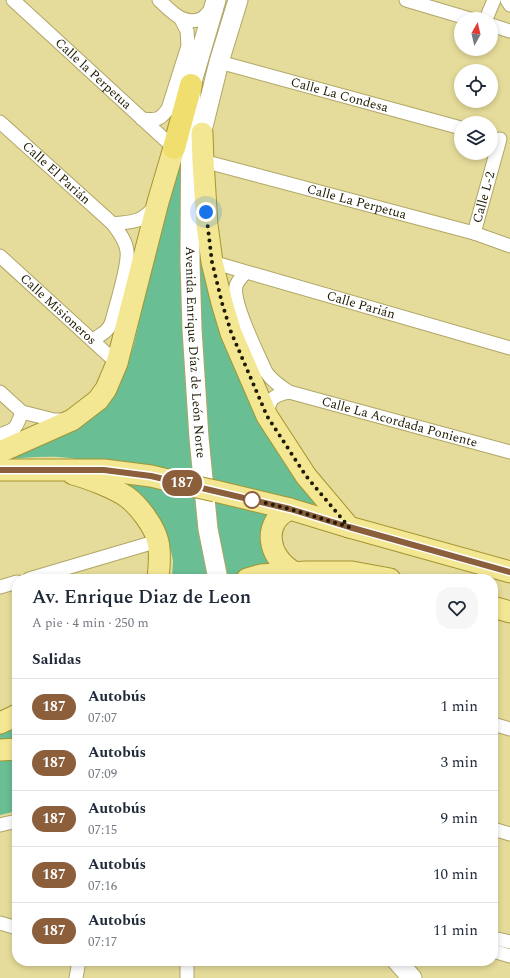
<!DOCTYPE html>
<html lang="es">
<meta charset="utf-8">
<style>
:root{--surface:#fff;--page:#f6f6f7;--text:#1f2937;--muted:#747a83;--line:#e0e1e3}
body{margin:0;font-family:Spectral,serif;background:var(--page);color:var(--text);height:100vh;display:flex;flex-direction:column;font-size:15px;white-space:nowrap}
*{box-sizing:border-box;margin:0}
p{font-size:13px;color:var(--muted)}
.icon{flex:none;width:22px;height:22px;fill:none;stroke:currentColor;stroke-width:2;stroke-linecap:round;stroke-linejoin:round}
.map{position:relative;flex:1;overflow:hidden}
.panel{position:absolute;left:12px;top:574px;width:486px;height:392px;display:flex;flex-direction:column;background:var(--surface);border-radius:16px;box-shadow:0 2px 6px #0003}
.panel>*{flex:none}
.badge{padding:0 8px;border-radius:13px;font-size:14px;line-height:26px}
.needle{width:26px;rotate:8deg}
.buttons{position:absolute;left:454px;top:12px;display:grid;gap:8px}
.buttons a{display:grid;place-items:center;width:44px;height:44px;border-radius:50%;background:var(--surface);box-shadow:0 2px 6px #0003;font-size:20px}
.you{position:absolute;width:20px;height:20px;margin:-10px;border:3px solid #fff;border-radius:50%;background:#1a73e8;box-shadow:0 0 0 6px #1a73e833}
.map>.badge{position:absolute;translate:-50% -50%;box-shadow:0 0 0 2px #fff}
h2{padding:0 20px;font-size:15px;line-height:36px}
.round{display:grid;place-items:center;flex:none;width:42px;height:42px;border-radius:16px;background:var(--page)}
.head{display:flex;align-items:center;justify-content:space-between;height:68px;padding:0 20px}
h1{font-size:19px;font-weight:600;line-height:30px}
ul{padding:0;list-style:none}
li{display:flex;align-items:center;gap:12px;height:56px;padding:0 20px;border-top:1px solid var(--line)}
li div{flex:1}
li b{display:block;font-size:15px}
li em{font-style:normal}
li .badge{min-width:44px;font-weight:700;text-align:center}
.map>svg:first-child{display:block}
.green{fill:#69be93}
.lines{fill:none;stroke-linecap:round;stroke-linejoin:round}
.minor-casing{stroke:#b0a667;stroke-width:15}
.secondary-casing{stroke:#b0a667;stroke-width:21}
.primary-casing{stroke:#a49531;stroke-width:23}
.trunk-casing{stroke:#a49531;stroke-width:24}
.minor{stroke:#fff;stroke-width:13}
.secondary{stroke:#fff;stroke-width:19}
.primary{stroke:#f4e793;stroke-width:21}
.trunk{stroke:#f0df6f;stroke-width:22}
.primary-bridge-casing{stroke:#a49531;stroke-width:23;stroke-linecap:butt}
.primary-bridge{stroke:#f4e793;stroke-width:21}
.line-casing{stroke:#fff;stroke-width:9}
.line{stroke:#8b5e3c;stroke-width:6}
.walk{stroke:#1f1b02;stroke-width:4;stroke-dasharray:0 7.2}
.stop-dot{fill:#fff;stroke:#8b5e3c;stroke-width:2}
.labels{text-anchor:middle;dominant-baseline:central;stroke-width:3;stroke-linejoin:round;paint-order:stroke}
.street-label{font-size:13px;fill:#1f1b02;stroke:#f2e8a7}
</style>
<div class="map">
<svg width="510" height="978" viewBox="0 0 510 978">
<rect width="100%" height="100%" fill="#e5db9a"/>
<g class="green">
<path d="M 181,157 L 223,320 L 324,505 L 294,503 L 271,560 L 268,579 L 172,579 C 172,573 173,567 173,561 C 171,543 157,517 147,503 C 134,483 93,461 70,458 C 47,455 23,458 0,460 L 113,393 L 124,374 L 134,344 L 175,161 Z"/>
<path d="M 17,728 L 17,811 L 0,815 L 0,734 Z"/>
</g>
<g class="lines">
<defs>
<g id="minor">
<path id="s1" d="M 13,0 L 174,148"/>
<path d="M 159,0 C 171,11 183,26 201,19 C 205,17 209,11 213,8"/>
<path d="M 406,0 L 470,19"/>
<path d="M 507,0 L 510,5"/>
<path d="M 486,19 L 494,0"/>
<path d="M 491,25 L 510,31"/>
<path id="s2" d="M 219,62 L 461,128"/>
<path d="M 142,119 C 156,120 159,121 168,109 L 188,46 L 187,31 L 181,19"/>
<path id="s3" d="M 0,122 L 113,224 C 119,232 126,241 127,251 C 129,265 116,305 112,321 C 109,331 102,334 93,340"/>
<path id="s4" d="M 203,161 L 474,233 L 510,246"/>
<path d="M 113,224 C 135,221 141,223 155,206"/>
<path id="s5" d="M 474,233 L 500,139"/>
<path id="s6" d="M 0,256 L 117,363"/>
<path id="s7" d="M 212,262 L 510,348"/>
<path id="s8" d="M 245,273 C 242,277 238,280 236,286 C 232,303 258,354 266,372 C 272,381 280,386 289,392 L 510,452"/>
<path d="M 0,392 L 22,412 L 54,420 L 65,420"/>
<path d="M 267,416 C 269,400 272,395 289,392"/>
<path d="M 0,435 C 17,429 16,428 22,412"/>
<path d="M 29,579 L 158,541"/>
<path d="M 0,587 L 17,582"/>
<path d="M 493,724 L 510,729"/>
<path d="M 0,825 L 17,821"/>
<path d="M 493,829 L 510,834"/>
<path d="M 0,923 L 17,928"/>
<path d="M 493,938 L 510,942"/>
<path d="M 493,951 L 510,956"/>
<path d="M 76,978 L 79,961"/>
<path d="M 187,978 L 187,961"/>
</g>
<g id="secondary">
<path id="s9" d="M 216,0 L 191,85 L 190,262 L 192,329 L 199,438 L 208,529 L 218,579"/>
<path d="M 198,147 L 219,62 L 238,0"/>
<path d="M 397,961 L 412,978"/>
</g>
<g id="primary">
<path d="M 202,133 L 203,161 L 207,225 L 212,262 L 222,303 L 231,333 L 267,416 L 306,476 L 349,527"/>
<path d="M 0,452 L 72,420 L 98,400 L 106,389 L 117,363 L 158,202 L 174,148"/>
<path d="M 0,470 L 104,470 L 151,476 L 197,487"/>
<path d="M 73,474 C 88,478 114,488 127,497 C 139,506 155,527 158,542 C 161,554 159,567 158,579"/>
<path d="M 215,491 L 290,509 L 349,527 L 510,572"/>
<path d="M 290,509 C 261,523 268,558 294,572"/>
<path d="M 247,579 L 261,575 L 306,572 L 352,572 L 390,579"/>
<path d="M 493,607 L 510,612"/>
<path d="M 0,723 L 17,715"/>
<path d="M 0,750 L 17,749"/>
</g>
<path id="trunk" d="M 174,148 L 191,85"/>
</defs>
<use href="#minor" class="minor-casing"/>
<use href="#secondary" class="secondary-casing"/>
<use href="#primary" class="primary-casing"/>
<use href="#trunk" class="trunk-casing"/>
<use href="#minor" class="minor"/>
<use href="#secondary" class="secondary"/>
<use href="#primary" class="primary"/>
<use href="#trunk" class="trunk"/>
<defs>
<path id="primary-bridge" d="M 197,487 L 215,491"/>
</defs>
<use href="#primary-bridge" class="primary-bridge-casing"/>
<use href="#primary-bridge" class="primary-bridge"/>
</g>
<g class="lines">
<defs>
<path id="line" d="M 0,470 L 104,470 L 151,476 L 290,509 L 349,527 L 510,572"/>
</defs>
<use href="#line" class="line-casing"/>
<use href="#line" class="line"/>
<path class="walk" d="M 206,212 L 212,262 L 222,303 L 231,332 L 267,416 L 306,476 L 349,527 L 290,509 L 245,498 L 252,500"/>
</g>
<circle class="stop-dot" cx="252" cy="500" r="8"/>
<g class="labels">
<g class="street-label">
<text stroke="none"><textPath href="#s1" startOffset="109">Calle la Perpetua</textPath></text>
<text stroke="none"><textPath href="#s2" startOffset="125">Calle La Condesa</textPath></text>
<text stroke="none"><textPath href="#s3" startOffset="76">Calle El Parián</textPath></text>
<text stroke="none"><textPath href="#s5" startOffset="37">Calle L-2</textPath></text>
<text stroke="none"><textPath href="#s4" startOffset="159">Calle La Perpetua</textPath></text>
<text stroke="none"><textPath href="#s7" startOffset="155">Calle Parián</textPath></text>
<text stroke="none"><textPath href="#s6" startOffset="79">Calle Misioneros</textPath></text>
<text stroke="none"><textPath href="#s9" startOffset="356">Avenida Enrique Díaz de León Norte</textPath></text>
<text stroke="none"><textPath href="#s8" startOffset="253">Calle La Acordada Poniente</textPath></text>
</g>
</g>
</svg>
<div class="buttons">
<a><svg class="needle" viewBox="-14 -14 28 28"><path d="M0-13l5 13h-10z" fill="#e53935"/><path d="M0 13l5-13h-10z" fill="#747a83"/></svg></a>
<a><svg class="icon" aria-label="locate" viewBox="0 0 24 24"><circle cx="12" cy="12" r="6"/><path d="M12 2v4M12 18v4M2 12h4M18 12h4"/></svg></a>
<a><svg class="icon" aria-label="layers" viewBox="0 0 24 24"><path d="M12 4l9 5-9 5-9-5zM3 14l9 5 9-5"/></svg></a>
</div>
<div class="you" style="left:206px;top:212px"></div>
<b class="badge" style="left:182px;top:483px;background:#8b5e3c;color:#fff">187</b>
<section class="panel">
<div class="head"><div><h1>Av. Enrique Diaz de Leon</h1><p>A pie · 4 min · 250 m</p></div><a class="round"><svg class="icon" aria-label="heart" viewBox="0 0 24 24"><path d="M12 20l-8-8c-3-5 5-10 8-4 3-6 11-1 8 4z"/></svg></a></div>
<h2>Salidas</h2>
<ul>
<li><span class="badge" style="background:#8b5e3c;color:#fff">187</span><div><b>Autobús</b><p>07:07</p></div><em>1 min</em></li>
<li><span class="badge" style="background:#8b5e3c;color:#fff">187</span><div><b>Autobús</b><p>07:09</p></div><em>3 min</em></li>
<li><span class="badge" style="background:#8b5e3c;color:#fff">187</span><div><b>Autobús</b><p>07:15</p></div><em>9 min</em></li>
<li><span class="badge" style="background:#8b5e3c;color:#fff">187</span><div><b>Autobús</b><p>07:16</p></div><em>10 min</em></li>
<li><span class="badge" style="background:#8b5e3c;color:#fff">187</span><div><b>Autobús</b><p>07:17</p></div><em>11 min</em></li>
</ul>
</section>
</div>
